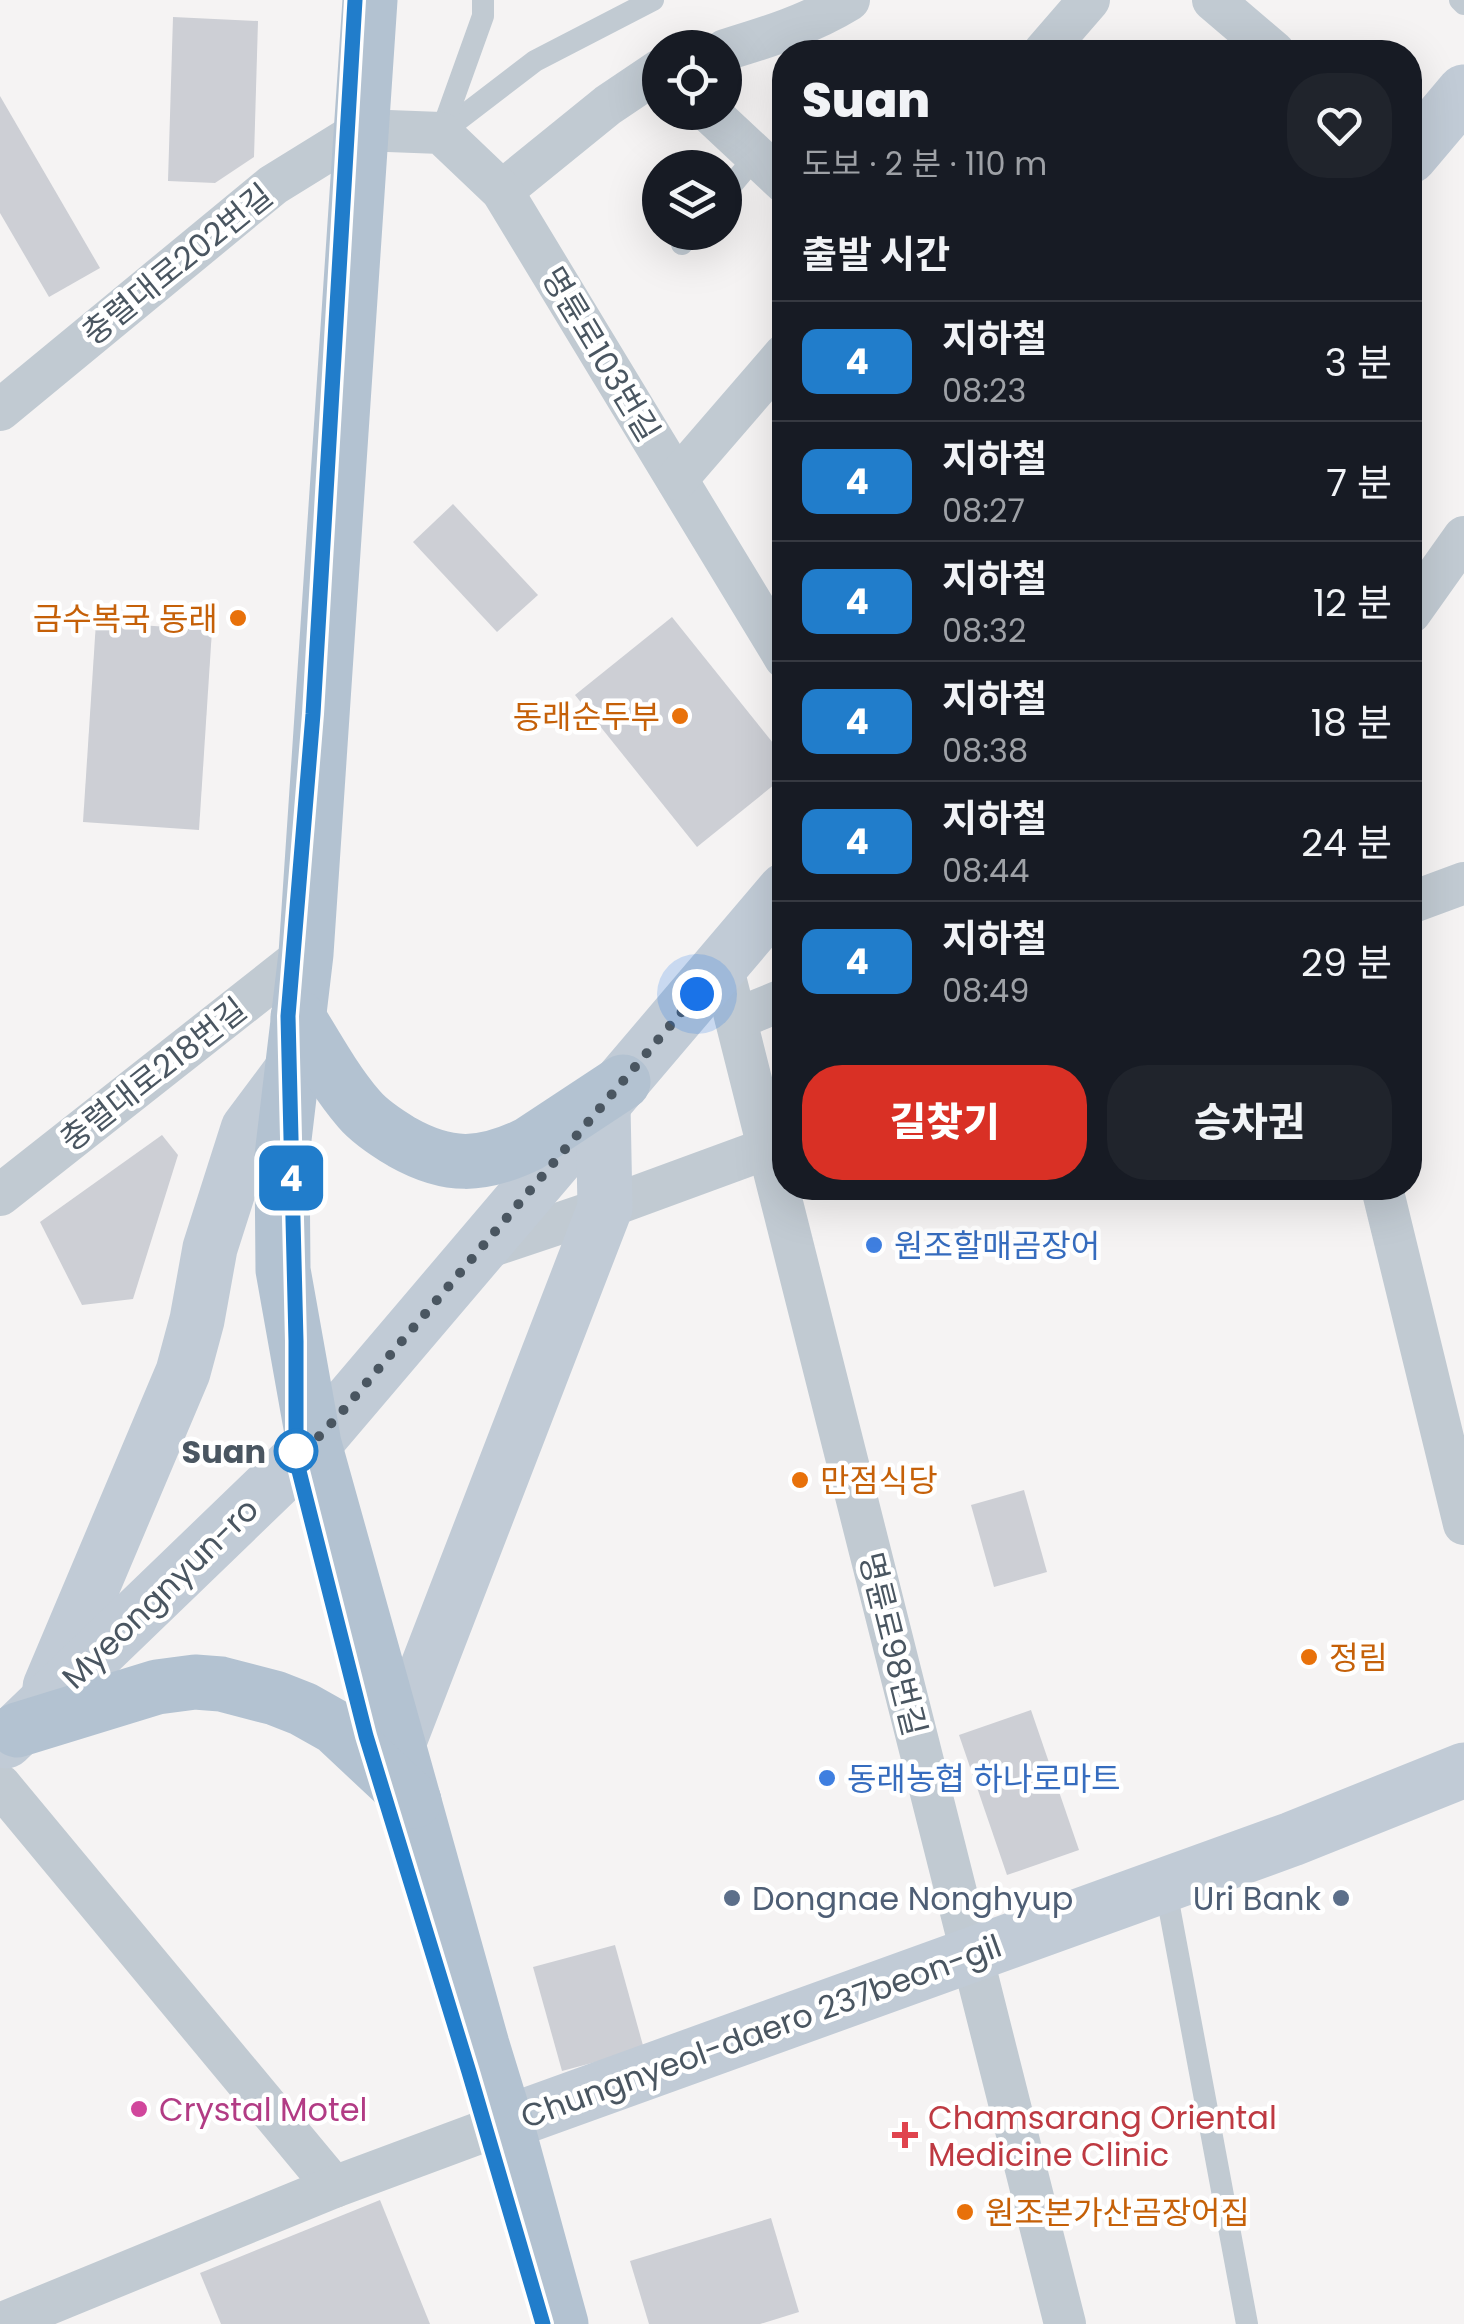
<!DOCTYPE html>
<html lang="ko">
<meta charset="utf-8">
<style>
:root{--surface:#171b24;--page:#20242c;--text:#f1f3f6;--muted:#9ea1a6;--line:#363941;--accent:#d93025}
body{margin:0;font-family:Poppins,"Noto Sans KR",sans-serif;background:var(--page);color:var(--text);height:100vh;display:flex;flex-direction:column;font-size:38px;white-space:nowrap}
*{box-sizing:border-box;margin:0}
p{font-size:32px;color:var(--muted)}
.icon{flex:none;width:55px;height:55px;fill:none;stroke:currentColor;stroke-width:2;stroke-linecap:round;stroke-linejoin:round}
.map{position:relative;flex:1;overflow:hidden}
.panel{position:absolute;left:772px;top:40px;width:650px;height:1160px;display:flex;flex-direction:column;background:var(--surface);border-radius:40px;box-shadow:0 10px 40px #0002}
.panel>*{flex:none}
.badge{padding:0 20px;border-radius:15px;font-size:35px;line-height:65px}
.tools{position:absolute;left:642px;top:30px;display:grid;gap:20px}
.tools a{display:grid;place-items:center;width:100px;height:100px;border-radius:50%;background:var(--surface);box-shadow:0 10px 40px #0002;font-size:50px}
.you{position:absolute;width:50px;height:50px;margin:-25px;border:8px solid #fff;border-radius:50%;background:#1a73e8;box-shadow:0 0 0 15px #1a73e833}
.map>.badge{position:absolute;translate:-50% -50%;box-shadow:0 0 0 5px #fff}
h2{padding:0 30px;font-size:38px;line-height:90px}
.round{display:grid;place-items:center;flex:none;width:105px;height:105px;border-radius:40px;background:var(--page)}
.overview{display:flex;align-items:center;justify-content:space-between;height:170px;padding:0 30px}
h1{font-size:48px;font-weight:800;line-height:75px}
.primary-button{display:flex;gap:20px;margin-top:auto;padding:20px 30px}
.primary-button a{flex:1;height:115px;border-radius:40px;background:var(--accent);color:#fff;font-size:40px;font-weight:800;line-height:115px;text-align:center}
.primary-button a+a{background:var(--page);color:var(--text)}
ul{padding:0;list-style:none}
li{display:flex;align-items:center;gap:30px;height:120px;padding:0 30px;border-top:2px solid var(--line)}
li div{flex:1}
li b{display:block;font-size:38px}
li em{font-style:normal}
li .badge{min-width:110px;font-weight:700;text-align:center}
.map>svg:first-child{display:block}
.building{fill:#cdcfd5}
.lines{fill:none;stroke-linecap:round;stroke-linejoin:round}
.lane{stroke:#c1cad2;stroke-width:22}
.street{stroke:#c1cad2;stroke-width:42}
.secondary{stroke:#c1cbd6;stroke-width:55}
.primary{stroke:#b3c2d1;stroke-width:55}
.line-casing{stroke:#fff;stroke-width:22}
.line{stroke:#217dcb;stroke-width:15}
.walk{stroke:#4a5661;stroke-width:10;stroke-dasharray:0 18}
.food-dot{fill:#e8710a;stroke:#fff;stroke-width:4}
.shop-dot{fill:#3f7fe0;stroke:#fff;stroke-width:4}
.stop-dot{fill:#fff;stroke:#217dcb;stroke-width:5}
.service-dot{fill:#5c6f8a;stroke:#fff;stroke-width:4}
.hotel-dot{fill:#d1479c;stroke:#fff;stroke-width:4}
.health-dot{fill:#e0444e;stroke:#fff;stroke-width:4}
.labels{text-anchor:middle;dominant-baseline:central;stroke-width:9;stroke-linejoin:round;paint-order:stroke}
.street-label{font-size:32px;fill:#4a5661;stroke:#fff}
.food-label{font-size:32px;fill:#c56008;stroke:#fff;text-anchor:start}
.shop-label{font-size:32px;fill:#366cbe;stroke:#fff;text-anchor:start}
.stop-label{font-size:32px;font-weight:bold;fill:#4a5661;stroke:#fff;text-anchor:end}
.service-label{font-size:32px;fill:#4e5e75;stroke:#fff;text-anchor:start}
.hotel-label{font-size:32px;fill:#b23c85;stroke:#fff;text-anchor:start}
.health-label{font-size:32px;fill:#be3a42;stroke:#fff;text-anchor:start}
</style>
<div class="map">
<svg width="1464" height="2324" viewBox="0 0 1464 2324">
<rect width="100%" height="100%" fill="#f5f3f3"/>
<g class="building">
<path d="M 173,17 L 258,21 L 254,157 L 215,183 L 168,181 Z"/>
<path d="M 0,96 L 100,268 L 49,297 L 0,213 Z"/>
<path d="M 453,504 L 538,595 L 497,632 L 413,542 Z"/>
<path d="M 672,617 L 785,758 L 785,776 L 697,847 L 575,695 Z"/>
<path d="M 96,622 L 212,630 L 199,830 L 83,822 Z"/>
<path d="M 162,1135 L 178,1155 L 133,1299 L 82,1305 L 40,1222 Z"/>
<path d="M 1024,1490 L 1047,1572 L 994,1587 L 971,1505 Z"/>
<path d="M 1031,1710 L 1079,1850 L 1007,1875 L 959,1735 Z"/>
<path d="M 615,1945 L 644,2049 L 562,2071 L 533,1967 Z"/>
<path d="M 380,2200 L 430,2324 L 221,2324 L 200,2273 Z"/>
<path d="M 771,2218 L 799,2312 L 760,2324 L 649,2324 L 630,2261 Z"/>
</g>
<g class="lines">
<g class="lane">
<path d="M 1460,0 L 1464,4"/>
<path d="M 441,133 L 535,61 L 653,0"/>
<path d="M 441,133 L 483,16 L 483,0"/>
<path d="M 725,193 L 756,156"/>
<path d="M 682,244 L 692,232"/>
<path d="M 1165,1885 L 1247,2324"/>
</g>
<g class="street">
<path d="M 1213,0 L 1274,52"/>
<path d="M 725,50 C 768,37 810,24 849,0"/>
<path d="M 1044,52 L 1089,0"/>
<path d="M 709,112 L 785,183"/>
<path d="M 502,191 L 608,105 L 660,70"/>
<path d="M 0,410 L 273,185 L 362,130 L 441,133 L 502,191 L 785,658"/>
<path d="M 677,479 L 785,354"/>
<path d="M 1410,613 L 1464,537"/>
<path d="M 1410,903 L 1464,883"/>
<path d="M 722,965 L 1065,2324"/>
<path d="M 736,1019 L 785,999"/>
<path d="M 1382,1188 L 1464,1524"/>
<path d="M 0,1195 L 306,954"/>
<path d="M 480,1250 L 605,1208 L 785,1142"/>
<path d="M 0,1785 L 334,2187"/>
<path d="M 0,2324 L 334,2187 L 506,2123"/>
</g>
<g class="secondary">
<path d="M 1410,156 L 1464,92"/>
<path d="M 50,1687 L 183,1372 L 197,1320 L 210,1248 L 248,1129 L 292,1070"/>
<path d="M 6,1741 L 314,1444 L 785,890"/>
<path d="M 398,1744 L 605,1208 L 603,1105"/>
<path d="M 506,2123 L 1292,1839 L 1464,1770"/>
</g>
<g class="primary">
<path d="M 370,0 L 306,954 L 282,1156 L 283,1270 L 314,1444 L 482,2045 L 506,2123 L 561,2324"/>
<path d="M 298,1017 C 317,1048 335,1081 359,1109 C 370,1122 387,1133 402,1142 C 448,1168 482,1167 529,1144 L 623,1082"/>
<path d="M 17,1730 L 157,1687 L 195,1682 L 221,1684 L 275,1698 L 303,1709 L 335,1727 L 414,1801"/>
</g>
</g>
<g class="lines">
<defs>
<path id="line" d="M 355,0 L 313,714 L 288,1016 L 296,1341 L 296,1459 L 366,1736 L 469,2072 L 543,2324"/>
</defs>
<use href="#line" class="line-casing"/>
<use href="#line" class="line"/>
<path class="walk" d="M 296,1451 L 292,1465 L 340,1414 L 697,994"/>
</g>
<g class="food-dot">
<circle cx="238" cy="618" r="10"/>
<circle cx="680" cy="716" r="10"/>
<circle cx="800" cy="1480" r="10"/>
<circle cx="1309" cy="1657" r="10"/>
<circle cx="965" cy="2212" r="10"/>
</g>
<g class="shop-dot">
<circle cx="874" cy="1245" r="10"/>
<circle cx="827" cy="1778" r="10"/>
</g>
<circle class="stop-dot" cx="296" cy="1451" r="20"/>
<g class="service-dot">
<circle cx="732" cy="1898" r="10"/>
<circle cx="1341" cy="1898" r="10"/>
</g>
<circle class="hotel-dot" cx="139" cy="2109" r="10"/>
<path class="health-dot" d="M900 2120h10v10h10v10h-10v10h-10v-10h-10v-10h10z"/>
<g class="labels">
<g class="street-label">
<text transform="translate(177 264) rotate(-39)">충렬대로202번길</text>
<text transform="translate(601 354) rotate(59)">명륜로103번길</text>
<text transform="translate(153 1074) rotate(-38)">충렬대로218번길</text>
<text transform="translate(160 1593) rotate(-44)">Myeongnyun-ro</text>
<text transform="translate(893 1644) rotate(76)">명륜로98번길</text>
<text transform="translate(761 2031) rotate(-20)">Chungnyeol-daero 237beon-gil</text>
</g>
<g class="food-label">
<text x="218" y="618" text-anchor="end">금수복국 동래</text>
<text x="660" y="716" text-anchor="end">동래순두부</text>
<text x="820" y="1480">만점식당</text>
<text x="1329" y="1657">정림</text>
<text x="985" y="2212">원조본가산곰장어집</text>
</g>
<g class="shop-label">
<text x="894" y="1245">원조할매곰장어</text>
<text x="847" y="1778">동래농협 하나로마트</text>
</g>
<g class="stop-label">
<text x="266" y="1451">Suan</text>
</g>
<g class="service-label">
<text x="752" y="1898">Dongnae Nonghyup</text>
<text x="1321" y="1898" text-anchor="end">Uri Bank</text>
</g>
<g class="hotel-label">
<text x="159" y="2109">Crystal Motel</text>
</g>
<g class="health-label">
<text x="928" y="2117">Chamsarang Oriental<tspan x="928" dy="37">Medicine Clinic</tspan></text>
</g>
</g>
</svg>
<div class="tools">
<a><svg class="icon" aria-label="locate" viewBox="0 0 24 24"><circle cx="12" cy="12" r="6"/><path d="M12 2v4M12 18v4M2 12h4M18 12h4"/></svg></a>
<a><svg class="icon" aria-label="layers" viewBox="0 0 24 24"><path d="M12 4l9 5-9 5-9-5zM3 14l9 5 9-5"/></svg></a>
</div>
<div class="you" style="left:697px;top:994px"></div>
<b class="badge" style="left:291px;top:1178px;background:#217dcb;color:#fff">4</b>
<section class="panel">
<div class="overview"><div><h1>Suan</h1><p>도보 · 2 분 · 110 m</p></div><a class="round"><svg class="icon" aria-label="heart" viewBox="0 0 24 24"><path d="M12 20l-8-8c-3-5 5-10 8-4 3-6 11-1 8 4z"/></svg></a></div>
<h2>출발 시간</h2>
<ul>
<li><span class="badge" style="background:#217dcb;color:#fff">4</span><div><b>지하철</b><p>08:23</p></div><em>3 분</em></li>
<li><span class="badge" style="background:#217dcb;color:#fff">4</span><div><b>지하철</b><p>08:27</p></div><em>7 분</em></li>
<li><span class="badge" style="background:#217dcb;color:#fff">4</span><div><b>지하철</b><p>08:32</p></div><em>12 분</em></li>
<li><span class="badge" style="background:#217dcb;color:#fff">4</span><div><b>지하철</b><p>08:38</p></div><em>18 분</em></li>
<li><span class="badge" style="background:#217dcb;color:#fff">4</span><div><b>지하철</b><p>08:44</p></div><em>24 분</em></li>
<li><span class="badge" style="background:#217dcb;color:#fff">4</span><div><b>지하철</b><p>08:49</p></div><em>29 분</em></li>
</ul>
<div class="primary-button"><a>길찾기</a><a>승차권</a></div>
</section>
</div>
